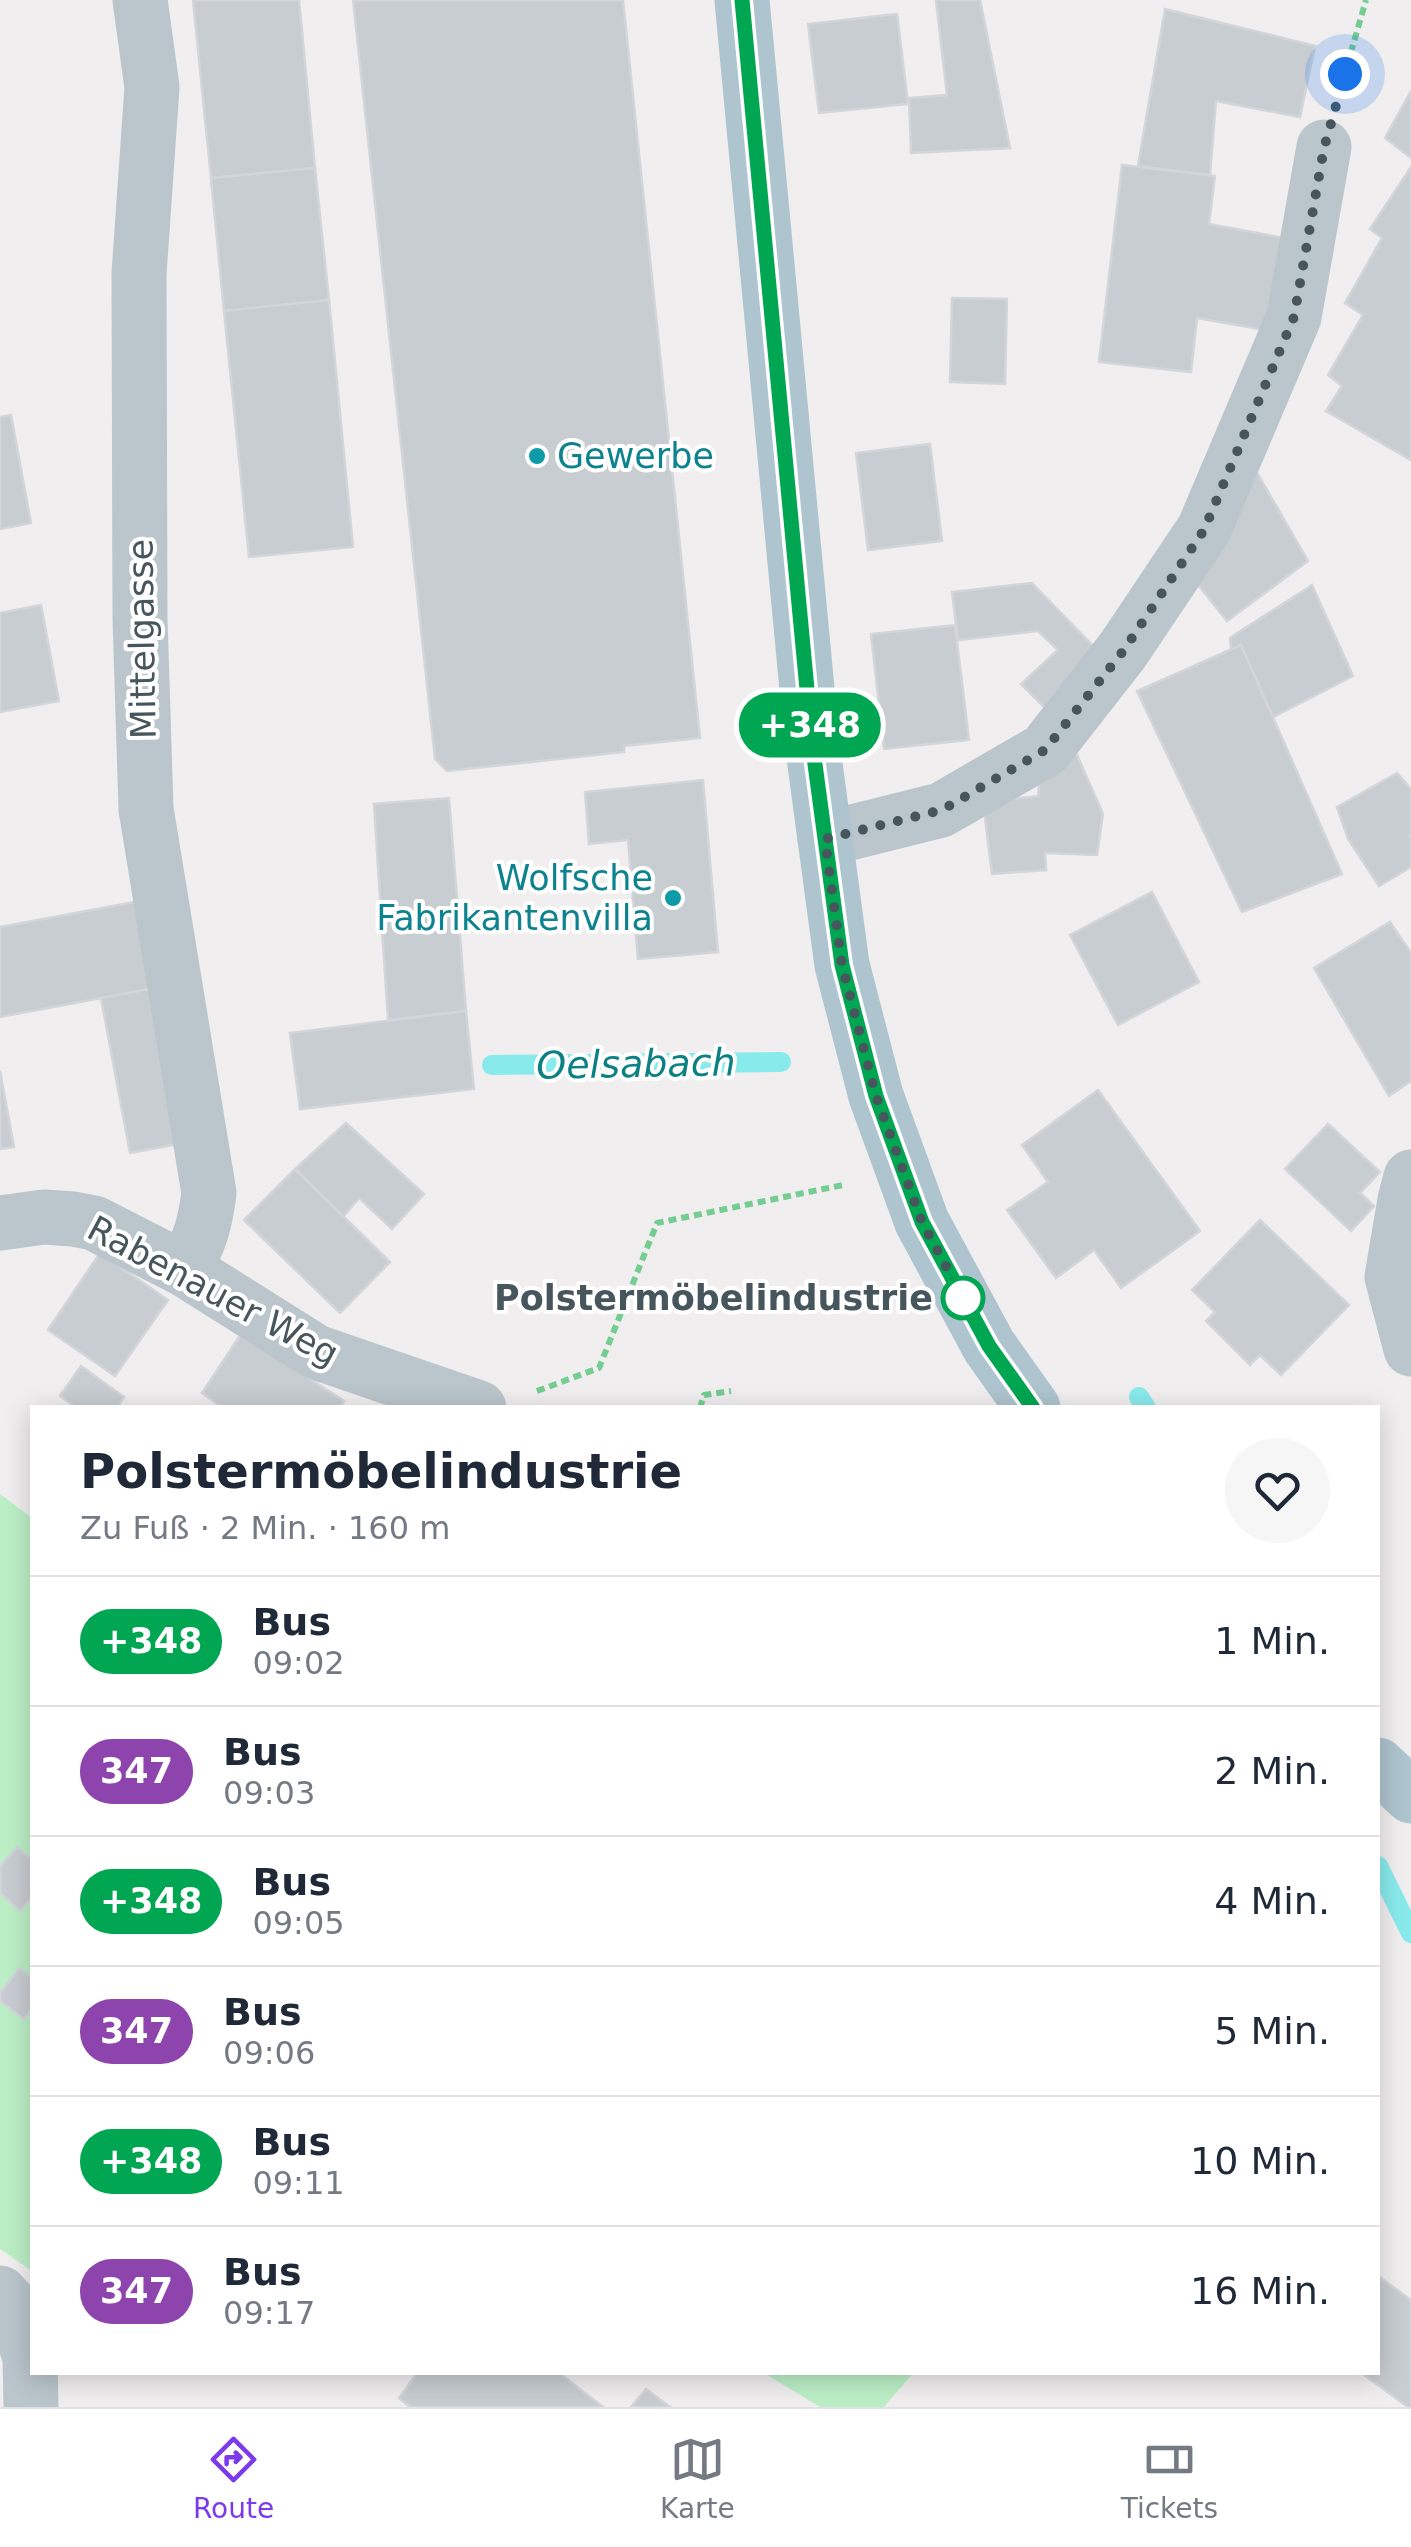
<!DOCTYPE html>
<html lang="de">
<meta charset="utf-8">
<style>
:root{--surface:#fff;--page:#f6f6f7;--text:#1f2937;--muted:#747a83;--line:#e0e1e3;--accent:#7c3aed}
body{margin:0;font-family:"DejaVu Sans",sans-serif;background:var(--page);color:var(--text);height:100vh;display:flex;flex-direction:column;font-size:38px;white-space:nowrap}
*{box-sizing:border-box;margin:0}
p{font-size:32px;color:var(--muted)}
.icon{flex:none;width:55px;height:55px;fill:none;stroke:currentColor;stroke-width:2;stroke-linecap:round;stroke-linejoin:round}
.map{position:relative;flex:1;overflow:hidden}
.drawer{position:absolute;left:30px;top:1405px;width:1350px;height:970px;display:flex;flex-direction:column;background:var(--surface);border-radius:0px;box-shadow:0 5px 25px #0003}
.drawer>*{flex:none}
.badge{padding:0 20px;border-radius:32px;font-size:35px;line-height:65px}
.you{position:absolute;width:50px;height:50px;margin:-25px;border:8px solid #fff;border-radius:50%;background:#1a73e8;box-shadow:0 0 0 15px #1a73e833}
.map>.badge{position:absolute;translate:-50% -50%;box-shadow:0 0 0 5px #fff}
.round{display:grid;place-items:center;flex:none;width:105px;height:105px;border-radius:52px;background:var(--page)}
.head{display:flex;align-items:center;justify-content:space-between;height:170px;padding:0 50px}
h1{font-size:48px;font-weight:600;line-height:75px}
ul{padding:0;list-style:none}
li{display:flex;align-items:center;gap:30px;height:130px;padding:0 50px;border-top:2px solid var(--line)}
li div{flex:1}
li b{display:block;font-size:38px}
li em{font-style:normal}
li .badge{min-width:110px;font-weight:700;text-align:center}
.tab-bar{display:flex;justify-content:space-around;align-items:center;height:140px;border-top:2px solid var(--line);background:var(--surface);font-size:28px;color:var(--muted)}
.tab-bar a{display:grid;justify-items:center;gap:5px}
.tab-bar .active{color:var(--accent)}
.map>svg:first-child{display:block}
.green{fill:#bcefc6}
.lines{fill:none;stroke-linecap:round;stroke-linejoin:round}
.stream{stroke:#89eaec;stroke-width:20}
.building{fill:#c8cdd1;stroke:#d2d6da;stroke-width:2.5}
.path{stroke:#74cd91;stroke-width:6;stroke-dasharray:8 5;stroke-linecap:butt}
.minor{stroke:#bac6cc;stroke-width:55}
.major{stroke:#aec4ce;stroke-width:55}
.line-casing{stroke:#fff;stroke-width:22}
.line{stroke:#00a651;stroke-width:15}
.walk{stroke:#46565c;stroke-width:10;stroke-dasharray:0 18}
.culture-dot{fill:#0f9aa8;stroke:#fff;stroke-width:4}
.stop-dot{fill:#fff;stroke:#00a651;stroke-width:5}
.labels{text-anchor:middle;dominant-baseline:central;stroke-width:8;stroke-linejoin:round;paint-order:stroke}
.culture-label{font-size:35px;fill:#0d838f;stroke:#fff;text-anchor:start}
.street-label{font-size:35px;fill:#46565c;stroke:#fff}
.stop-label{font-size:35px;font-weight:bold;fill:#46565c;stroke:#fff;text-anchor:end}
.water-label{font-size:38px;font-style:italic;fill:#0c8184;stroke:#fff}
</style>
<div class="map">
<svg width="1411" height="2407" viewBox="0 0 1411 2407">
<rect width="100%" height="100%" fill="#f1eeef"/>
<g class="green">
<path d="M 0,1494 L 32,1518 L 32,2271 L 0,2249 Z"/>
<path d="M 764,2373 L 913,2373 L 884,2407 L 820,2407 Z"/>
</g>
<g class="lines">
<g class="stream">
<path d="M 492,1065 L 781,1062"/>
<path d="M 1139,1397 L 1146,1408"/>
<path d="M 1378,1866 L 1411,1933"/>
</g>
</g>
<g class="building">
<path d="M 193,0 L 299,0 L 315,168 L 211,178 Z"/>
<path d="M 353,0 L 623,0 L 700,738 L 624,746 L 624,752 L 447,771 L 435,759 Z"/>
<path d="M 936,0 L 980,0 L 1010,148 L 911,153 L 909,98 L 947,95 Z"/>
<path d="M 1165,9 L 1315,46 L 1300,117 L 1216,101 L 1210,175 L 1138,166 Z"/>
<path d="M 897,14 L 908,104 L 819,113 L 808,24 Z"/>
<path d="M 1411,91 L 1411,158 L 1385,138 Z"/>
<path d="M 1122,165 L 1215,176 L 1209,224 L 1289,239 L 1271,331 L 1197,318 L 1191,372 L 1099,362 Z"/>
<path d="M 1411,167 L 1411,460 L 1326,411 L 1342,386 L 1328,375 L 1363,315 L 1345,303 L 1382,238 L 1370,229 Z"/>
<path d="M 315,168 L 329,300 L 224,311 L 211,178 Z"/>
<path d="M 952,298 L 1007,299 L 1005,384 L 950,382 Z"/>
<path d="M 329,300 L 353,547 L 249,557 L 224,311 Z"/>
<path d="M 11,415 L 31,523 L 0,529 L 0,417 Z"/>
<path d="M 930,444 L 942,541 L 868,550 L 856,453 Z"/>
<path d="M 1256,471 L 1308,561 L 1227,621 L 1195,581 Z"/>
<path d="M 1032,583 L 1099,652 L 1047,710 L 1021,684 L 1058,650 L 1038,631 L 958,640 L 952,592 Z"/>
<path d="M 1312,585 L 1353,676 L 1273,717 L 1241,645 L 1231,650 L 1230,638 Z"/>
<path d="M 41,605 L 59,701 L 0,712 L 0,613 Z"/>
<path d="M 955,625 L 969,740 L 884,749 L 871,634 Z"/>
<path d="M 1241,645 L 1342,874 L 1242,912 L 1137,691 Z"/>
<path d="M 1070,739 L 1103,814 L 1097,855 L 1045,853 L 1046,870 L 992,874 L 983,802 L 1038,796 L 1041,763 Z"/>
<path d="M 1397,773 L 1411,789 L 1411,835 L 1409,836 L 1411,839 L 1411,867 L 1379,886 L 1348,839 L 1337,807 Z"/>
<path d="M 703,780 L 718,952 L 638,959 L 628,840 L 589,844 L 585,792 Z"/>
<path d="M 449,798 L 466,1011 L 388,1020 L 374,804 Z"/>
<path d="M 1152,892 L 1199,982 L 1118,1025 L 1070,935 Z"/>
<path d="M 140,901 L 155,988 L 0,1017 L 0,927 Z"/>
<path d="M 1390,922 L 1411,953 L 1411,1081 L 1389,1096 L 1314,968 Z"/>
<path d="M 155,988 L 183,1143 L 130,1153 L 101,998 Z"/>
<path d="M 466,1011 L 474,1089 L 300,1109 L 290,1033 Z"/>
<path d="M 0,1071 L 14,1147 L 0,1149 Z"/>
<path d="M 1098,1090 L 1200,1231 L 1121,1288 L 1094,1250 L 1056,1278 L 1007,1210 L 1048,1182 L 1022,1145 Z"/>
<path d="M 346,1123 L 424,1194 L 392,1229 L 359,1198 L 343,1217 L 295,1169 Z"/>
<path d="M 1328,1124 L 1380,1172 L 1360,1193 L 1374,1206 L 1351,1231 L 1285,1169 Z"/>
<path d="M 295,1169 L 390,1262 L 340,1313 L 244,1220 Z"/>
<path d="M 1260,1220 L 1349,1305 L 1281,1375 L 1260,1355 L 1250,1365 L 1206,1321 L 1215,1312 L 1192,1290 Z"/>
<path d="M 100,1253 L 168,1300 L 115,1376 L 48,1330 Z"/>
<path d="M 241,1334 L 344,1401 L 340,1408 L 223,1408 L 202,1393 Z"/>
<path d="M 81,1366 L 124,1397 L 117,1408 L 77,1408 L 60,1396 Z"/>
<path d="M 17,1847 L 32,1860 L 32,1897 L 20,1911 L 0,1893 L 0,1866 Z"/>
<path d="M 19,1968 L 32,1977 L 32,2008 L 24,2019 L 0,2001 L 0,1993 Z"/>
<path d="M 1378,2276 L 1411,2300 L 1411,2407 L 1408,2407 L 1360,2372 L 1378,2372 Z"/>
<path d="M 418,2372 L 558,2372 L 603,2407 L 410,2407 L 399,2398 Z"/>
<path d="M 646,2389 L 670,2407 L 631,2407 Z"/>
</g>
<g class="lines">
<g class="path">
<path d="M 1340,90 L 1366,0"/>
<path d="M 537,1391 L 599,1368 L 657,1223 L 843,1185"/>
<path d="M 700,1408 L 704,1395 L 731,1391"/>
</g>
<g class="minor">
<path d="M 140,0 L 152,87 L 139,274 L 140,619 L 146,809 L 209,1193 C 205,1224 200,1242 184,1269"/>
<path d="M 825,839 L 941,810 L 1045,750 L 1123,650 L 1204,529 L 1294,317 L 1324,147"/>
<path d="M 1411,1177 L 1405,1200 L 1392,1277 L 1411,1349"/>
<path d="M 0,1223 L 44,1217 L 73,1219 L 94,1223 L 184,1269 L 316,1352 L 479,1408"/>
<path d="M 0,2293 L 13,2307 L 30,2357 L 31,2407"/>
</g>
<g class="major">
<path d="M 742,0 L 812,742 L 842,965 L 876,1096 L 922,1222 L 989,1346 L 1033,1408"/>
<path d="M 1378,1765 L 1411,1796"/>
</g>
</g>
<g class="lines">
<defs>
<path id="line" d="M 742,0 L 812,742 L 842,965 L 876,1096 L 922,1222 L 989,1346 L 1033,1408"/>
</defs>
<use href="#line" class="line-casing"/>
<use href="#line" class="line"/>
<path class="walk" d="M 963,1298 L 922,1222 L 876,1096 L 842,965 L 825,839 L 942,810 L 1045,750 L 1124,650 L 1204,530 L 1294,317 L 1324,148 L 1345,74"/>
</g>
<g class="culture-dot">
<circle cx="537" cy="456" r="10"/>
<circle cx="673" cy="898" r="10"/>
</g>
<circle class="stop-dot" cx="963" cy="1298" r="20"/>
<g class="labels">
<g class="culture-label">
<text x="557" y="456">Gewerbe</text>
<text x="653" y="878" text-anchor="end">Wolfsche<tspan x="653" dy="40">Fabrikantenvilla</tspan></text>
</g>
<g class="street-label">
<text transform="translate(142 639) rotate(-91)">Mittelgasse</text>
<text transform="translate(213 1291) rotate(28)">Rabenauer Weg</text>
</g>
<g class="stop-label">
<text x="933" y="1298">Polstermöbelindustrie</text>
</g>
<g class="water-label">
<text transform="translate(636 1064) rotate(-1)">Oelsabach</text>
</g>
</g>
</svg>
<div class="you" style="left:1345px;top:74px"></div>
<b class="badge" style="left:810px;top:725px;background:#00a651;color:#fff">+348</b>
<section class="drawer">
<div class="head"><div><h1>Polstermöbelindustrie</h1><p>Zu Fuß · 2 Min. · 160 m</p></div><a class="round"><svg class="icon" aria-label="heart" viewBox="0 0 24 24"><path d="M12 20l-8-8c-3-5 5-10 8-4 3-6 11-1 8 4z"/></svg></a></div>
<ul>
<li><span class="badge" style="background:#00a651;color:#fff">+348</span><div><b>Bus</b><p>09:02</p></div><em>1 Min.</em></li>
<li><span class="badge" style="background:#8e44ad;color:#fff">347</span><div><b>Bus</b><p>09:03</p></div><em>2 Min.</em></li>
<li><span class="badge" style="background:#00a651;color:#fff">+348</span><div><b>Bus</b><p>09:05</p></div><em>4 Min.</em></li>
<li><span class="badge" style="background:#8e44ad;color:#fff">347</span><div><b>Bus</b><p>09:06</p></div><em>5 Min.</em></li>
<li><span class="badge" style="background:#00a651;color:#fff">+348</span><div><b>Bus</b><p>09:11</p></div><em>10 Min.</em></li>
<li><span class="badge" style="background:#8e44ad;color:#fff">347</span><div><b>Bus</b><p>09:17</p></div><em>16 Min.</em></li>
</ul>
</section>
</div>
<nav class="tab-bar">
<a class="active"><svg class="icon" aria-label="directions" viewBox="0 0 24 24"><path d="M12 3l9 9-9 9-9-9zM9 14v-3h6M13 9l2 2-2 2"/></svg>Route</a>
<a><svg class="icon" aria-label="map" viewBox="0 0 24 24"><path d="M3 6l6-2 6 2 6-2v14l-6 2-6-2-6 2zM9 4v14M15 6v14"/></svg>Karte</a>
<a><svg class="icon" aria-label="tickets" viewBox="0 0 24 24"><path d="M3 7h18v10H3zM15 7v10"/></svg>Tickets</a>
</nav>
